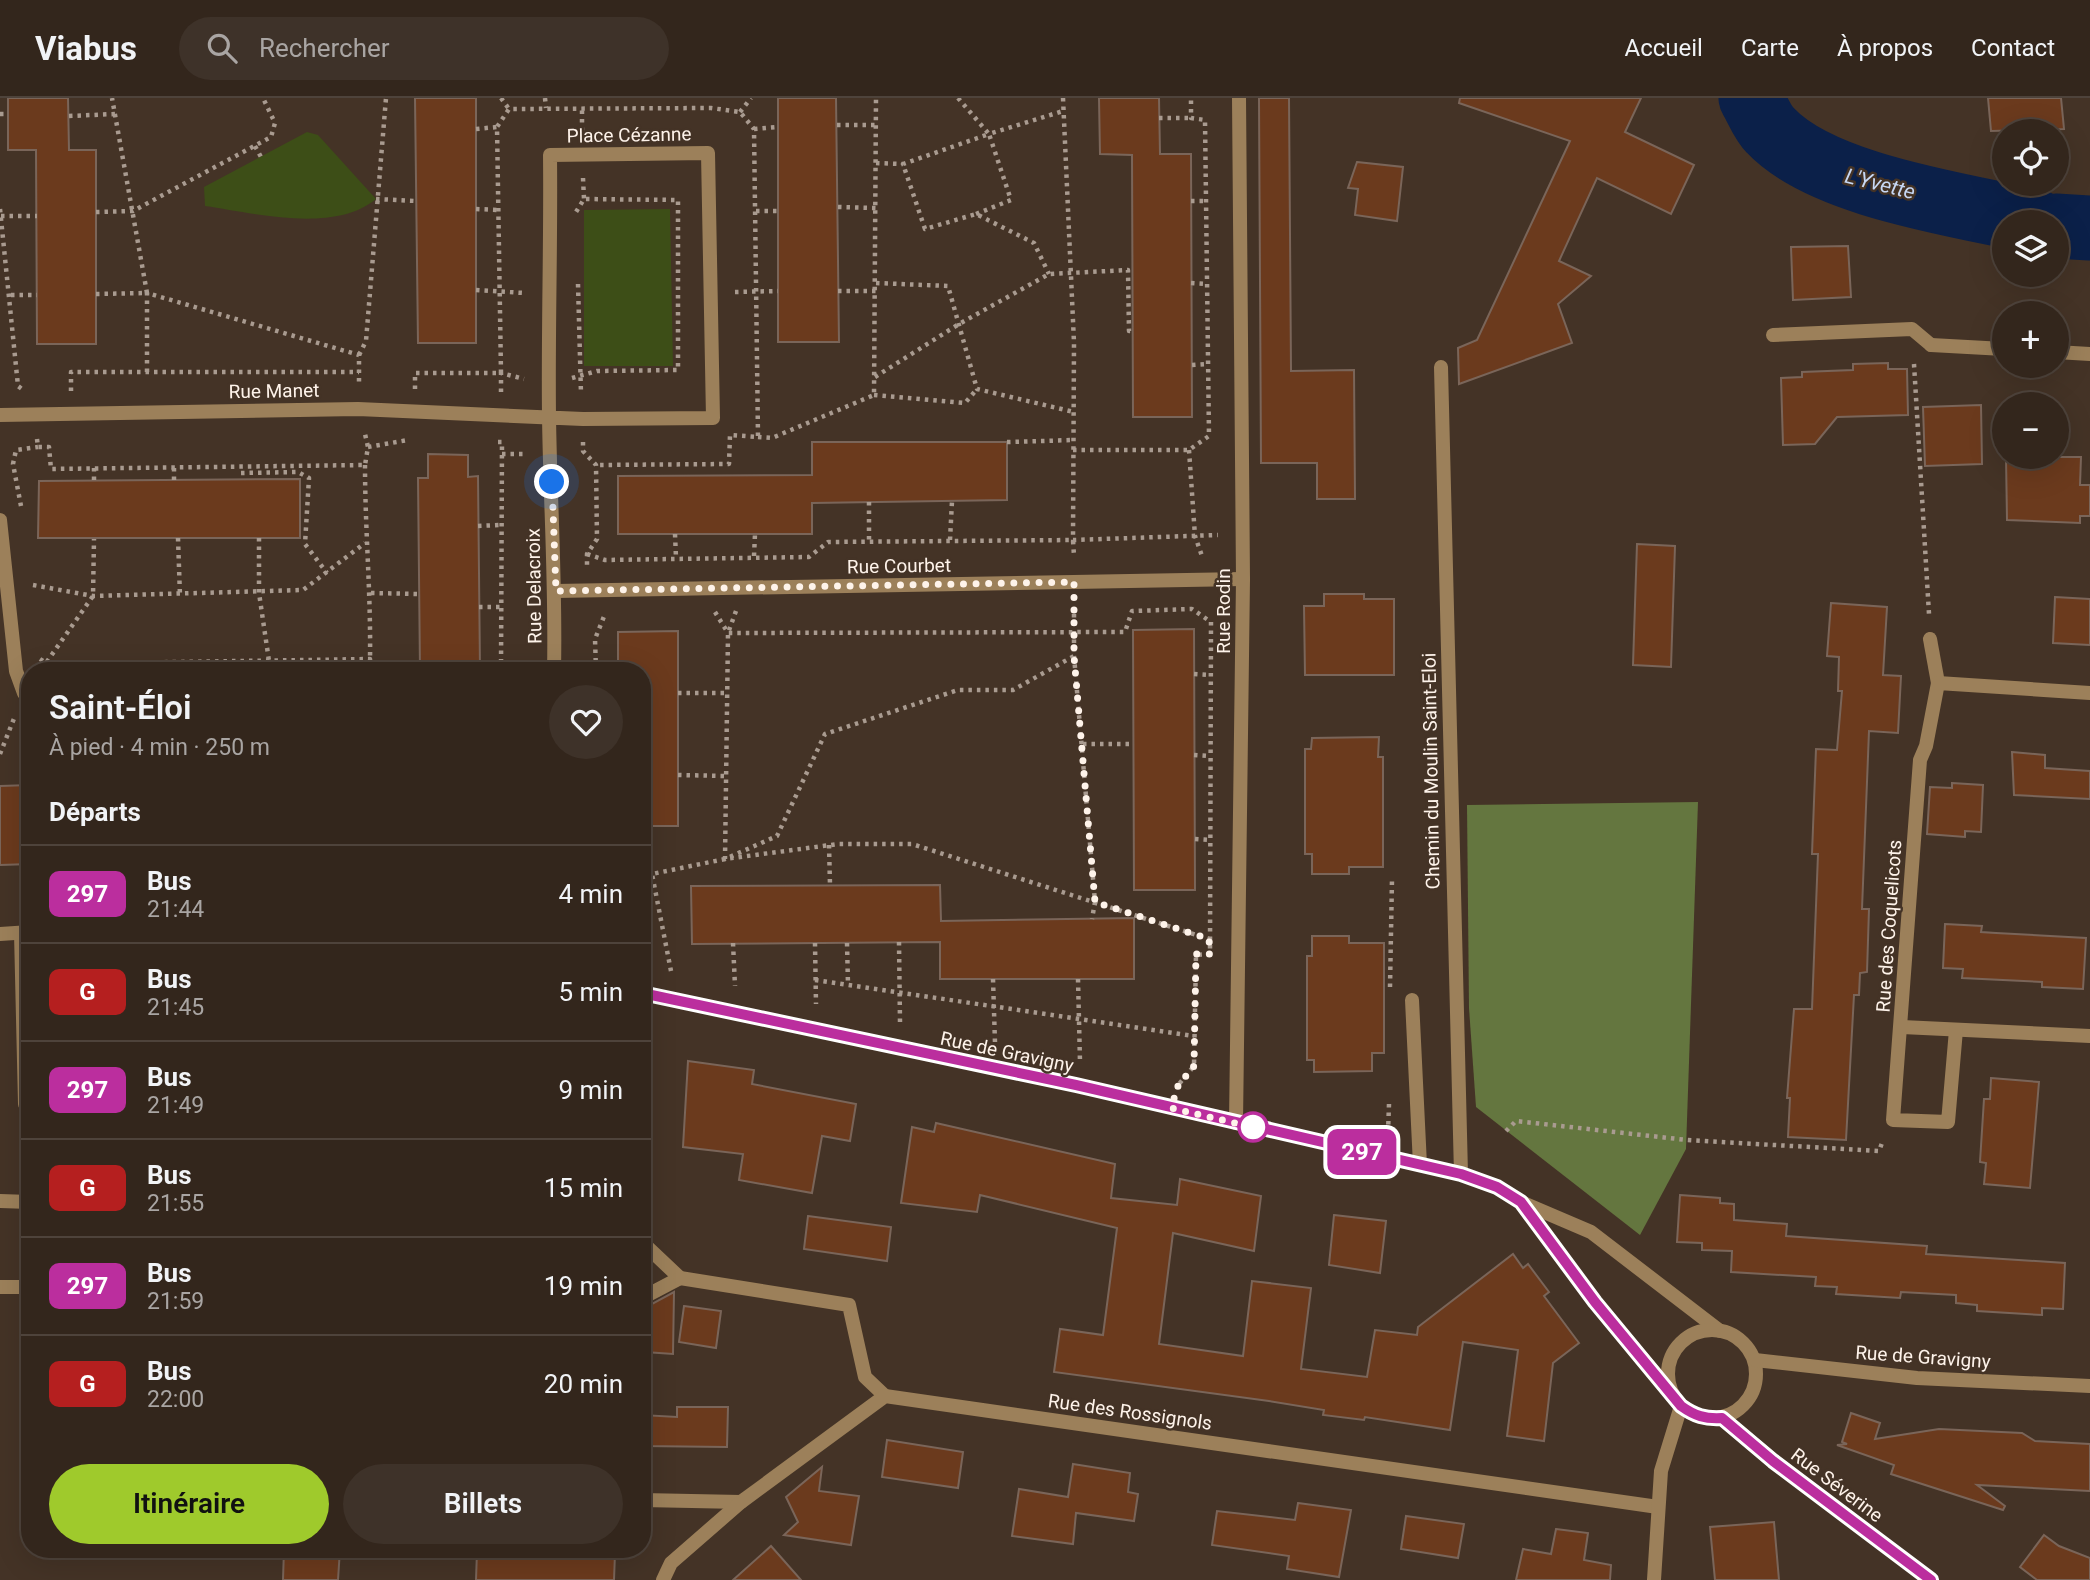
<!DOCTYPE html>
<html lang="fr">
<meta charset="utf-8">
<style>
:root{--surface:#33261c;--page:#3e3229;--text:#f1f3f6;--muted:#a9a5a3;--line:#4e433b;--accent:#9fca2c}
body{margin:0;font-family:Roboto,sans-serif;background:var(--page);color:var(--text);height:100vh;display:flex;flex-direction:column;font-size:26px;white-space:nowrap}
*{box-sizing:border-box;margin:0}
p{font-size:23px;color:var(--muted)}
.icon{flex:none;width:38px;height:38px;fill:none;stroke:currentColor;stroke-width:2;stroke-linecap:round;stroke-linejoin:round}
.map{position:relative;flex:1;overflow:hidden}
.drawer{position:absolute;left:21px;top:564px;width:630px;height:896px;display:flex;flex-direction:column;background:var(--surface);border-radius:28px;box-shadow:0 7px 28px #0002,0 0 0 2px var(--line)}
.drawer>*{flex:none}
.badge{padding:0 14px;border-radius:10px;font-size:24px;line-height:46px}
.buttons{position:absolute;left:1992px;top:21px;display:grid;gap:14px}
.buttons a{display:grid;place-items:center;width:77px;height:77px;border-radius:50%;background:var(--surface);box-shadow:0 7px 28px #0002,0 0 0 2px var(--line);font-size:35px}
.you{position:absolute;width:35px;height:35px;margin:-18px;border:5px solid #fff;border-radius:50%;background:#1a73e8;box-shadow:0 0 0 10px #1a73e833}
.map>.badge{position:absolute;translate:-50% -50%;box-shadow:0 0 0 4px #fff}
h2{padding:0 28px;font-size:26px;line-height:63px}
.round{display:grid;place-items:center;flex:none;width:74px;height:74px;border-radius:37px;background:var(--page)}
.overview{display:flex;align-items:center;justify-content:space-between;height:119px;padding:0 28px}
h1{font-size:33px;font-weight:600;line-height:52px}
.action{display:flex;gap:14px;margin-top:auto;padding:14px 28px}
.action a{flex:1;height:80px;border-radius:42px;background:var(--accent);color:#111;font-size:28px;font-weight:600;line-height:80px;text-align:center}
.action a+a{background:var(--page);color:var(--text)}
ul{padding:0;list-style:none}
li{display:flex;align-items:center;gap:21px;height:98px;padding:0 28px;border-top:2px solid var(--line)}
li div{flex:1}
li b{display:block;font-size:26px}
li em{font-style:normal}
li .badge{min-width:77px;font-weight:700;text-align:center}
header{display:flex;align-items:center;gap:42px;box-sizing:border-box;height:98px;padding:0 35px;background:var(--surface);border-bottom:2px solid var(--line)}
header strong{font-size:33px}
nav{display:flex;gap:38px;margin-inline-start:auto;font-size:24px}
.search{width:490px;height:63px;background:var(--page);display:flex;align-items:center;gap:18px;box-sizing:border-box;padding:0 24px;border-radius:38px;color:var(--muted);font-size:26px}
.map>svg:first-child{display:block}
.green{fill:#3d4e17}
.forest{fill:#64763f}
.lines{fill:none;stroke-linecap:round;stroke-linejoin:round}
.river{stroke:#0b2049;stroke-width:65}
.building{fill:#6b3a1d;stroke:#7a6559;stroke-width:2}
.path{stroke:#a99b90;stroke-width:4.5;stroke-dasharray:3.5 5;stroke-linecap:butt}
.service{stroke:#9c805a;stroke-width:14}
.minor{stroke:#9c805a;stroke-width:14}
.tertiary{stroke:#9c805a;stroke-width:14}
.line-casing{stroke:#fff;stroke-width:16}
.line{stroke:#bb2e9e;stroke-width:10}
.walk{stroke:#fef3ea;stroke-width:7;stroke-dasharray:0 12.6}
.stop-dot{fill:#fff;stroke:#bb2e9e;stroke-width:3.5}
.labels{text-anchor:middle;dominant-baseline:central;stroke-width:5;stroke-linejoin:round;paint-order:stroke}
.street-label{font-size:19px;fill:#fef3ea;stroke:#443326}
.water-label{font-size:21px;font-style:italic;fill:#c7d8f5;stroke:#443326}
</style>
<header>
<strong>Viabus</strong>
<div class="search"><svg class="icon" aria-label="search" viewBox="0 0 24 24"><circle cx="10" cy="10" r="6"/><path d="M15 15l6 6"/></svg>Rechercher</div>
<nav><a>Accueil</a><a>Carte</a><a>À propos</a><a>Contact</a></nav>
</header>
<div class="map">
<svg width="2090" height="1482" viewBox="0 0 2090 1482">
<rect width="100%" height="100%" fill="#443326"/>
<g class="green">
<path d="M 307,34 L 318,37 L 376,101 C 334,136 254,115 205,108 L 204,89 Z"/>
<path d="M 670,111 L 673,268 L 584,268 L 584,112 Z"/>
</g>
<path class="forest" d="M 1698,704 L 1686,1051 L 1640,1137 L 1476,1009 L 1469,910 L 1467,707 Z"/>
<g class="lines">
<g class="river">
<path d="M 1751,0 C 1757,10 1762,24 1770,32 C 1822,88 1962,107 2037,124"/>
<path d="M 2056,128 L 2090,130"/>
</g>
</g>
<g class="building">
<path d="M 8,0 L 68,0 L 69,52 L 96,52 L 96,246 L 37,246 L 36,52 L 8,52 Z"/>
<path d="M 415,0 L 476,0 L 476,245 L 418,245 Z"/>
<path d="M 778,0 L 836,0 L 839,244 L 778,244 Z"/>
<path d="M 1099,0 L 1159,0 L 1160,56 L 1191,56 L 1192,319 L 1133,319 L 1132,57 L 1100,56 Z"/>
<path d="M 1259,0 L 1289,0 L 1291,273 L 1354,272 L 1355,401 L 1317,401 L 1317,365 L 1261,365 Z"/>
<path d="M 1460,0 L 1641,0 L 1625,34 L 1694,67 L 1671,116 L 1597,80 L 1559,163 L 1591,178 L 1558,206 L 1572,245 L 1459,286 L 1458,250 L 1477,242 L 1570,43 L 1459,5 Z"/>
<path d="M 1988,0 L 2061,0 L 2064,31 L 1991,33 Z"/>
<path d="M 1357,64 L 1403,69 L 1397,123 L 1355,117 L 1358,91 L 1348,90 Z"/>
<path d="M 1848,148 L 1851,199 L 1793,202 L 1791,149 Z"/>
<path d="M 1888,265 L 1888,271 L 1907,271 L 1908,317 L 1837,319 L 1815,346 L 1783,347 L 1781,280 L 1802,279 L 1802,274 L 1853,272 L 1853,266 Z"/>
<path d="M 1981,307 L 1982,366 L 1925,368 L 1923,309 Z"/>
<path d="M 812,344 L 1007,344 L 1007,402 L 812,405 L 812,436 L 618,436 L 618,378 L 812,377 Z"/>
<path d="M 428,356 L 468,357 L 468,379 L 478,378 L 480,572 L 420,572 L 418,380 L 428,380 Z"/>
<path d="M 2006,359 L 2081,359 L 2080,387 L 2090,387 L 2090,418 L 2080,418 L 2080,425 L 2007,422 Z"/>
<path d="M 300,381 L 300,440 L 38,440 L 39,383 Z"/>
<path d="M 1637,446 L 1675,448 L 1671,569 L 1633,567 Z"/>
<path d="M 1324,496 L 1364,496 L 1364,501 L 1394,501 L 1394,577 L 1305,577 L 1304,508 L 1324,508 Z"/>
<path d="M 2055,499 L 2090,501 L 2090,547 L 2053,545 Z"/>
<path d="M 1831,505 L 1887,509 L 1883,577 L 1901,578 L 1898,635 L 1869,633 L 1862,811 L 1869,811 L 1867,874 L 1860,875 L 1859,897 L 1854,897 L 1846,1042 L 1788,1039 L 1790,1000 L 1787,1000 L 1794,911 L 1812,911 L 1818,756 L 1812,756 L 1816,651 L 1837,652 L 1842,593 L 1838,593 L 1839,559 L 1827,558 Z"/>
<path d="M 1194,531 L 1195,792 L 1134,792 L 1133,532 Z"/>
<path d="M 678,533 L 678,728 L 642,728 L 642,572 L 618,572 L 618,534 Z"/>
<path d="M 1379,639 L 1378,659 L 1383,659 L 1383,769 L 1349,769 L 1349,776 L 1312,776 L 1312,756 L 1305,756 L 1305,651 L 1311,651 L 1312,640 Z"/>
<path d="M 2012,654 L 2045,657 L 2045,670 L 2090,673 L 2090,701 L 2014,697 Z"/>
<path d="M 1952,685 L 1983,687 L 1981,734 L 1965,733 L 1965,739 L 1927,736 L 1930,689 L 1952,690 Z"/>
<path d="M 30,687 L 30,766 L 0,767 L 0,688 Z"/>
<path d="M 940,787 L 941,823 L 1134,820 L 1134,881 L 940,881 L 940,844 L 692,846 L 691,788 Z"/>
<path d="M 1945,826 L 1982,828 L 1981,834 L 1996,835 L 2086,840 L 2083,891 L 2042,889 L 2042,884 L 1962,880 L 1963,871 L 1943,870 Z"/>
<path d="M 1312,838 L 1349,838 L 1349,845 L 1384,845 L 1384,955 L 1372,955 L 1372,973 L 1314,974 L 1314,962 L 1307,962 L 1307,858 L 1312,858 Z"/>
<path d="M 688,963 L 754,972 L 752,986 L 856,1006 L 850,1043 L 822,1038 L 812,1095 L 739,1082 L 743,1056 L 683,1049 Z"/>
<path d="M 1991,980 L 2039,984 L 2030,1090 L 1984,1086 L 1986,1065 L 1980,1064 L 1984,1001 L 1990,1001 Z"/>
<path d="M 936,1025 L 1115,1066 L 1111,1100 L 1177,1107 L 1180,1081 L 1261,1098 L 1254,1153 L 1173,1135 L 1159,1246 L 1243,1258 L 1252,1183 L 1311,1190 L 1301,1271 L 1367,1279 L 1375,1232 L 1417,1237 L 1418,1229 L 1513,1156 L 1523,1170 L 1528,1166 L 1549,1194 L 1544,1198 L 1579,1245 L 1553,1265 L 1544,1343 L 1507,1338 L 1518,1252 L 1463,1244 L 1450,1332 L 1365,1319 L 1364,1322 L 1323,1317 L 1324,1312 L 1269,1303 L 1054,1274 L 1060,1231 L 1103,1237 L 1117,1130 L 980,1097 L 977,1114 L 901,1105 L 912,1029 L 934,1034 Z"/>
<path d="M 1680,1097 L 1720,1100 L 1720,1105 L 1734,1106 L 1734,1122 L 1787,1126 L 1786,1138 L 1927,1148 L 1926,1156 L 2065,1165 L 2063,1211 L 2042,1210 L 2042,1217 L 1977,1213 L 1977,1207 L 1956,1205 L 1956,1197 L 1901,1194 L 1900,1200 L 1836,1196 L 1837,1189 L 1815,1188 L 1816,1179 L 1731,1174 L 1732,1153 L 1702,1152 L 1702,1145 L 1677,1144 Z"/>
<path d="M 1334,1117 L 1386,1123 L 1380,1175 L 1329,1167 Z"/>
<path d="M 808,1118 L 891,1129 L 887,1163 L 804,1151 Z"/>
<path d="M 674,1194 L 673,1256 L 645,1254 L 648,1208 Z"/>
<path d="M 684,1208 L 721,1213 L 716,1250 L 679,1244 Z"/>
<path d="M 677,1309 L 728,1309 L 727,1349 L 642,1348 L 642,1317 L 677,1319 Z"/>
<path d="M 1851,1315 L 1880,1325 L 1875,1341 L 1939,1331 L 2022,1335 L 2035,1343 L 2090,1346 L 2090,1393 L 1977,1387 L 2005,1408 L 2003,1412 L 1891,1376 L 1894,1367 L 1837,1347 L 1847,1346 L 1842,1344 Z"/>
<path d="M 887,1342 L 963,1354 L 958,1390 L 882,1379 Z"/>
<path d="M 1073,1366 L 1130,1375 L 1128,1394 L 1138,1396 L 1134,1423 L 1076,1415 L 1073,1446 L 1012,1438 L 1019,1391 L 1068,1399 Z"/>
<path d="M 822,1369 L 819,1393 L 859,1398 L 851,1447 L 784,1437 L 798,1424 L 786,1399 Z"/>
<path d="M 1298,1405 L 1351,1412 L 1339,1479 L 1287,1471 L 1289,1458 L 1212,1447 L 1217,1413 L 1295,1422 Z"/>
<path d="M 1406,1418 L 1464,1426 L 1458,1460 L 1401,1451 Z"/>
<path d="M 1774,1424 L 1779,1482 L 1715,1482 L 1710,1429 Z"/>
<path d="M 1556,1431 L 1588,1435 L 1584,1462 L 1611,1467 L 1610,1482 L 1516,1482 L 1523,1451 L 1551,1456 Z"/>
<path d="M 2044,1437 L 2059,1448 L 2090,1460 L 2090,1482 L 2037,1482 L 2020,1469 Z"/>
<path d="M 771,1448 L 801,1482 L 733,1482 Z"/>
<path d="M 284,1451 L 340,1451 L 338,1482 L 283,1482 Z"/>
<path d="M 564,1452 L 615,1455 L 614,1482 L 476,1482 L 477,1453 L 564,1461 Z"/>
</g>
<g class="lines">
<g class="path">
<path d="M 501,0 L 509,11"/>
<path d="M 545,0 L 546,10"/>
<path d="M 958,0 L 989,36 L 1063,13"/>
<path d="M 1063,0 L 1074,245 L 1073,442 L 1218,437"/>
<path d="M 740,14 L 751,0"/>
<path d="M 0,16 L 8,16"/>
<path d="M 69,18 L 115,16"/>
<path d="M 1159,20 L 1191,20"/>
<path d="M 837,27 L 876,27"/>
<path d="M 476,31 L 497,29"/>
<path d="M 754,31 L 778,29"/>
<path d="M 582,33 L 582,9"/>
<path d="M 255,48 L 261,59"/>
<path d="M 876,65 L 903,66"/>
<path d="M 583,80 L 584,101"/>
<path d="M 376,101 L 416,103"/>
<path d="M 1191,103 L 1206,103"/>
<path d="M 838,109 L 876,110"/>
<path d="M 0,111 L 18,288 L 22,291"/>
<path d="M 476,111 L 499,112"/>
<path d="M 756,113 L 778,113"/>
<path d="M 96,114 L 133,113 L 271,39 L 275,25 L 263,0"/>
<path d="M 976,116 L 1011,102 L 989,36 L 903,66 L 925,131 L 976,116 L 1034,145 L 1049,176"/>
<path d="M 1,118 L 37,118"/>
<path d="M 876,185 L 948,188 L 977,291 L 1074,314"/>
<path d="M 1191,185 L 1207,186"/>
<path d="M 578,186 L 581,296"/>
<path d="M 476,192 L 524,195"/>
<path d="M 838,193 L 876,193"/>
<path d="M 735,194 L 778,193"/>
<path d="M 96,196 L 147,195 L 112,0"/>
<path d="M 11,197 L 37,197"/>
<path d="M 359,257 L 366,243 L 386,0"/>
<path d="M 1914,266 L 1929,516"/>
<path d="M 1192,267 L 1207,266"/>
<path d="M 147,274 L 147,195 L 359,257 L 359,286"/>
<path d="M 875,279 L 959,226 L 1049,176 L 1128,172 L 1129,233 L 1132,233"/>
<path d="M 572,280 L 597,273 L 678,272 L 678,102 L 584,101 L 576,114"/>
<path d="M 415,291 L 415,275 L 501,275 L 497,29 L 509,11 L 711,10 L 740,14 L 754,31 L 758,339 L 730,337 L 729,366 L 596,367"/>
<path d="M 71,293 L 71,274 L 359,274"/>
<path d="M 501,294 L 501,275 L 524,281"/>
<path d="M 874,297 L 965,305 L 977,291"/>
<path d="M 758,339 L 772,340 L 874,297 L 876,0"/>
<path d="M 37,341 L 38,349 L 49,349 L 51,371 L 365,367 L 368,349 L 365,336"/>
<path d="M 498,344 L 502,344 L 501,572"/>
<path d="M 583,344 L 583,353 L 596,367 L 597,441 L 587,456 L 587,470"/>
<path d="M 1007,344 L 1074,342"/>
<path d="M 368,349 L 408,342"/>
<path d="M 1073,352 L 1189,352 L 1209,338 L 1205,22 L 1191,20 L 1191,0"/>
<path d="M 1189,352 L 1195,438 L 1202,458"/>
<path d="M 502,356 L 527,356"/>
<path d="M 365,367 C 365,432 371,496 370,561"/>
<path d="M 94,370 L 94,382"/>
<path d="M 174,370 L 174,382"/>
<path d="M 241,375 L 298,374 L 309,380 L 305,446 L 327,475"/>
<path d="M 869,404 L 869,443"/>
<path d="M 21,408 L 13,366 L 16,352 L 38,349"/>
<path d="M 478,428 L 500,427"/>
<path d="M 675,436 L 676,460"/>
<path d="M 178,440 L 180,498"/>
<path d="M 259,440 L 259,495 L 269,563"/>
<path d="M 950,442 L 952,403"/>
<path d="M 587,456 L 605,462 L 809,459 L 828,444 L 1073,442 L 1074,458"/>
<path d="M 754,458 L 755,436"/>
<path d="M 33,487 L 93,498 L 303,492 L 365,445"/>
<path d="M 371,495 L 419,496"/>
<path d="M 479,509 L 500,509"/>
<path d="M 736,513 L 728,535 L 725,761 L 777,738 L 825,636 L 958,592 L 1013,592 L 1074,558 L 1074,509"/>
<path d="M 715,514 L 728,535 L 1125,534 L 1132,513 L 1192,511 L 1211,524 L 1210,856 L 1196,857 L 1194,968 L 1179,986"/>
<path d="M 1074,558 L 1095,804 L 1092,821"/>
<path d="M 40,561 L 46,565 L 93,498 L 94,441"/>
<path d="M 45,566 L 370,561 L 371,572"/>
<path d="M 596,572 L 595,541 L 605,516"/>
<path d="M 1194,576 L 1210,577"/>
<path d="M 678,595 L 727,595"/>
<path d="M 1083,646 L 1134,646"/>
<path d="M 0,656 L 15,618"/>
<path d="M 1194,657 L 1209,658"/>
<path d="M 678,677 L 726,678"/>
<path d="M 1195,741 L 1209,742"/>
<path d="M 829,747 L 830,787"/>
<path d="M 642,772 L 652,776"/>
<path d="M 899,844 L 900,924"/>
<path d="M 733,845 L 735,888"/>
<path d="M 815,845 L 816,906"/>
<path d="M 847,845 L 848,887"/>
<path d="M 671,873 L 652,776 L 725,761 L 838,746 L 912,746 L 1209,841"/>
<path d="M 993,881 L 995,945"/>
<path d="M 1078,881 L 1080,964"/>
<path d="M 815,882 L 1194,938"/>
<path d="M 1390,889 L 1392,781"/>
<path d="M 1506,1033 L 1516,1023 L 1687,1042 L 1879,1053 L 1882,1045"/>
<path d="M 1388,1035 L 1389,1006"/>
</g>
<g class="service">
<path d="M 1773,237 L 1912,231 L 1931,247"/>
<path d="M 0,422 L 16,573 L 24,595 L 30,599"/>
<path d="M 1930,541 L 1938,585"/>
<path d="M 21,835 L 25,1006"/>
<path d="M 1412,902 L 1420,1067"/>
</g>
<g class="minor">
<path d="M 1931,247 L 2004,251"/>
<path d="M 2056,254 L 2090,256"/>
<path d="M 1441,269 L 1461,1076"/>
<path d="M 0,317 L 358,311 L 583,321 L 713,320 L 708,55 L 550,57 C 551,144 548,230 549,317 C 550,402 556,487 554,572"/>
<path d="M 556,493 L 1243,481"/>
<path d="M 1902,929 L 2090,938"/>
<path d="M 1956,932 L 1948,1024 L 1893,1022 L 1920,662 L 1926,648 L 1938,585 L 2090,595"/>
<path d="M 1236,1025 L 1243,481 L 1239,0"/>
<path d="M 0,1103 L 30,1104"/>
<path d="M 642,1144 L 680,1180 L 642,1200"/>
<path d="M 680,1180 L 849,1207 L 865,1279 L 885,1298"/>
<path d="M 0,1189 L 30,1189"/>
<path d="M 1722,1320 L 1774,1363 L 1931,1482"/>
<path d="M 642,1402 L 741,1404"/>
<path d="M 663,1482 L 671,1465 L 741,1404 L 885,1298 L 1658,1409"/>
<path d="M 1654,1482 L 1661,1373 L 1681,1308"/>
</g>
<g class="tertiary">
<path d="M 0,836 L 30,834"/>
<path d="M 642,895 L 1076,987 L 1461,1076 L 1497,1089 L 1521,1104 L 1591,1134 L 1720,1233"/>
<path d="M 1522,1105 L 1595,1204 L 1670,1293"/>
<circle cx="1712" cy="1276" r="44"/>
<path d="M 1755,1262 L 1917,1280 L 2090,1288"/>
</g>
</g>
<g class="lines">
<defs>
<path id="line" d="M 642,895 L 1076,987 L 1461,1076 L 1497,1089 L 1521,1104 L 1595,1204 L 1681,1308 C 1695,1318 1705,1321 1722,1320 L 1773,1363 L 1931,1482"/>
</defs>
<use href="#line" class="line-casing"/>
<use href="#line" class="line"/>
<path class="walk" d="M 552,384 L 556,493 L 1074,484 L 1074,558 L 1095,804 L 1209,841 L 1210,856 L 1196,856 L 1194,968 L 1178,988 L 1171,1010 L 1256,1030 L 1253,1029"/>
</g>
<circle class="stop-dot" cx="1253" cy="1029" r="14"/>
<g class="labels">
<g class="street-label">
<text transform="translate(629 37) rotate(-1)">Place Cézanne</text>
<text transform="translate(274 293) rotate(-1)">Rue Manet</text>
<text transform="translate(899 468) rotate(-1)">Rue Courbet</text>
<text transform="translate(534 488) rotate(-91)">Rue Delacroix</text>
<text transform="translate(1223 513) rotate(-90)">Rue Rodin</text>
<text transform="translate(1431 673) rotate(-91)">Chemin du Moulin Saint-Eloi</text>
<text transform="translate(1889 828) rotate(-86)">Rue des Coquelicots</text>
<text transform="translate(1007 954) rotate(12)">Rue de Gravigny</text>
<text transform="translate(1923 1259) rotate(4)">Rue de Gravigny</text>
<text transform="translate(1130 1314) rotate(8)">Rue des Rossignols</text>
<text transform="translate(1837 1387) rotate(37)">Rue Séverine</text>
</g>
<g class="water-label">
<text transform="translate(1880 86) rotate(14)">L'Yvette</text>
</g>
</g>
</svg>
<div class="buttons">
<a><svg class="icon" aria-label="locate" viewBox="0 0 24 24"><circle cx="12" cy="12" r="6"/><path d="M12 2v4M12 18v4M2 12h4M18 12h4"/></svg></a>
<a><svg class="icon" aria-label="layers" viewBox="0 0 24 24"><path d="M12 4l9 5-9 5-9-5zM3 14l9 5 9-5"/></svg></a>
<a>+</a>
<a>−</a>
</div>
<div class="you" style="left:552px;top:384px"></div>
<b class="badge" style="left:1362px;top:1054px;background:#bb2e9e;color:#fff">297</b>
<section class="drawer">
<div class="overview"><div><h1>Saint-Éloi</h1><p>À pied · 4 min · 250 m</p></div><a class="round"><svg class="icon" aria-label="heart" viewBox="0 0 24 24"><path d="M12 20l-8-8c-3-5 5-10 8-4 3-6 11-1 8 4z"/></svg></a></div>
<h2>Départs</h2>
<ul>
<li><span class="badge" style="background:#bb2e9e;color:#fff">297</span><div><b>Bus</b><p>21:44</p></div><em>4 min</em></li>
<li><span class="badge" style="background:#b51f1f;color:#fff">G</span><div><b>Bus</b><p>21:45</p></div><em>5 min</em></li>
<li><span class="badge" style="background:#bb2e9e;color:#fff">297</span><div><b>Bus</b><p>21:49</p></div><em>9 min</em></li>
<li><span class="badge" style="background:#b51f1f;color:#fff">G</span><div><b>Bus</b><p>21:55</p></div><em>15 min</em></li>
<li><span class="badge" style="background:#bb2e9e;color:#fff">297</span><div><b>Bus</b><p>21:59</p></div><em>19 min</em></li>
<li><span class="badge" style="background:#b51f1f;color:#fff">G</span><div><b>Bus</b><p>22:00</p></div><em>20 min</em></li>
</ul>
<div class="action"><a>Itinéraire</a><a>Billets</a></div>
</section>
</div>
